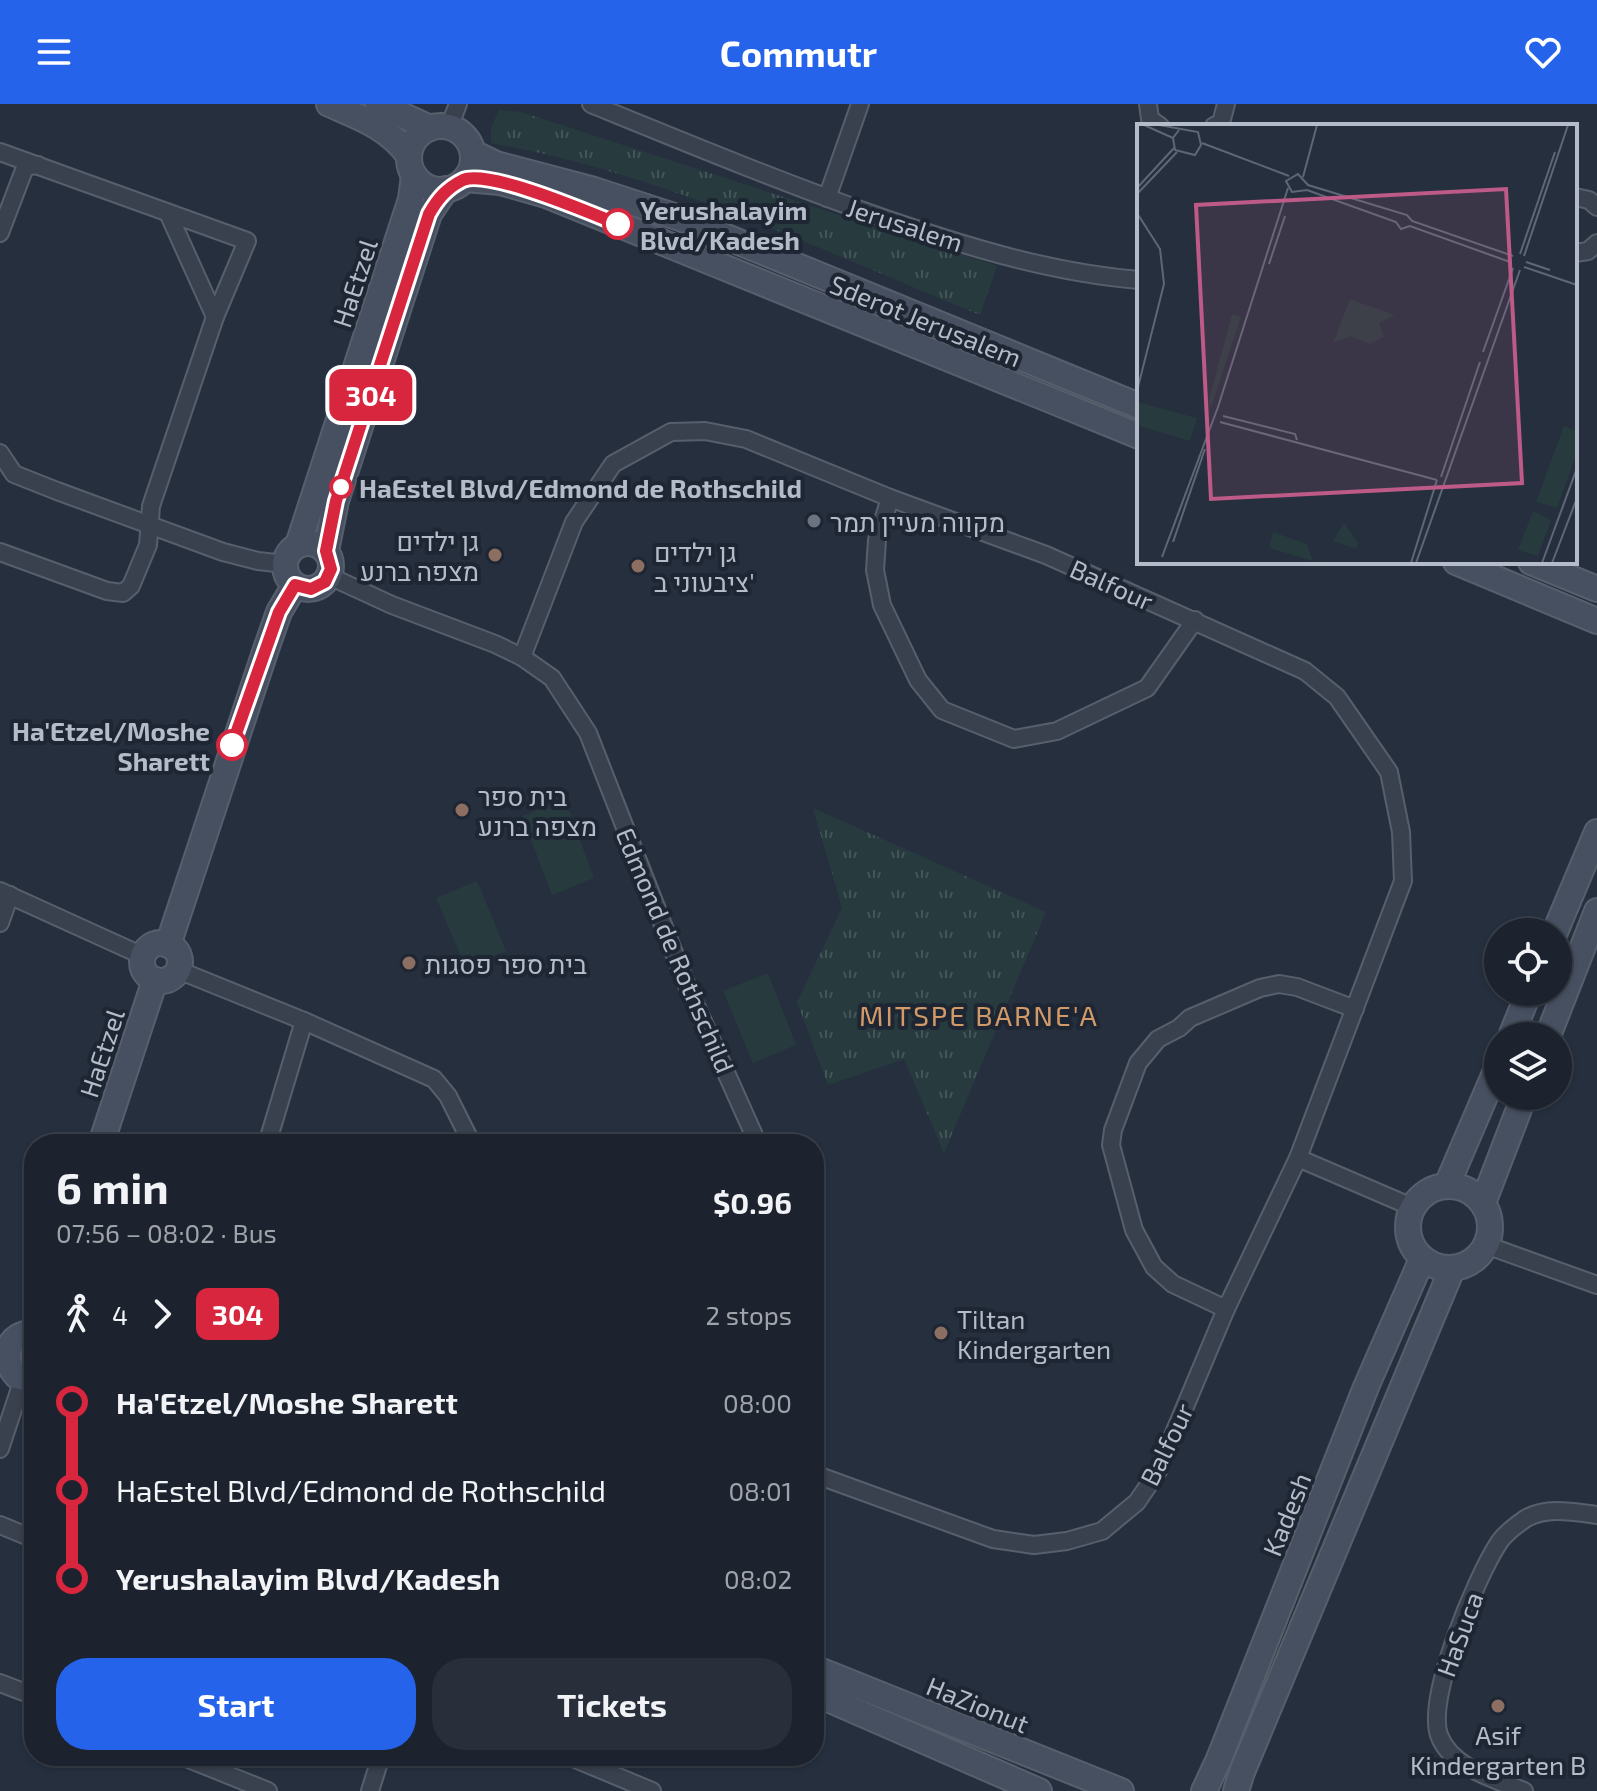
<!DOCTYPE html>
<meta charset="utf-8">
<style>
:root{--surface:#1c232e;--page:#292f3a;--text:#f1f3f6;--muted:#a0a4aa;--line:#3a404a;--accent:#2563eb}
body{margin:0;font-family:"Exo 2",Heebo,sans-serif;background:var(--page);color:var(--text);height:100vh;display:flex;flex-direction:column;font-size:30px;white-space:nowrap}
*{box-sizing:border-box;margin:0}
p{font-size:26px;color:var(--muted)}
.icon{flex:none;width:44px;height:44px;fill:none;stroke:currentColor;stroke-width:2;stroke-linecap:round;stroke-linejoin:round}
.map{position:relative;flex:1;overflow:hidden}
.panel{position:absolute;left:24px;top:1030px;width:800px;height:632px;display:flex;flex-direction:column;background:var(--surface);border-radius:32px;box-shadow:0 2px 6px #0004,0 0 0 2px var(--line)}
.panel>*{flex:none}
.badge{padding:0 16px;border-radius:12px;font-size:28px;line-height:52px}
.controls{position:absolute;left:1484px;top:814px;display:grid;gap:16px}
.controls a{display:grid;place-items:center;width:88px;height:88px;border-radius:50%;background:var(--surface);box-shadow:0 2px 6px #0004,0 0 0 2px var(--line);font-size:40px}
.map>.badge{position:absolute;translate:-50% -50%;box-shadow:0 0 0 4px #fff}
.legs{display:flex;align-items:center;gap:12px;height:88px;padding:0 32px;font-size:26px}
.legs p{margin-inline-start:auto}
.overview{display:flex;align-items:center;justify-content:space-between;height:136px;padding:0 32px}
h1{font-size:44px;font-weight:700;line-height:60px}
.primary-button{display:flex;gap:16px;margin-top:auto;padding:16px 32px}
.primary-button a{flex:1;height:92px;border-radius:32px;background:var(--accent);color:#fff;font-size:32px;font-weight:700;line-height:92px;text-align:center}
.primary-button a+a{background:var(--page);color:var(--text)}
ul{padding:0 32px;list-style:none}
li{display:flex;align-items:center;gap:28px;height:88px;font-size:30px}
li i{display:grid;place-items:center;width:12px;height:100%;margin:0 10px;background:currentColor}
li i::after{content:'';width:20px;height:20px;margin:-10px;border:6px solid;border-radius:50%;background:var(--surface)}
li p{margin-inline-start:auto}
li:first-child i{background:linear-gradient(#0000 50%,currentColor 0)}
li:last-child i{background:linear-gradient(currentColor 50%,#0000 0)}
header{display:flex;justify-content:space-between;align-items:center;height:104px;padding:0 32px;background:var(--accent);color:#fff;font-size:36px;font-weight:700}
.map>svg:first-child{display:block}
.grass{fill:url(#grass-tufts)}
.pitch{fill:#273b3f}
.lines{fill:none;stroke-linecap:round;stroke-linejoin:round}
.street-casing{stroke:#575f6c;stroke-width:20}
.secondary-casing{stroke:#575f6c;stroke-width:28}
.street{stroke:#39414e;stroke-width:16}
.secondary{stroke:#475061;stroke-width:24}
.line-1-casing{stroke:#fff;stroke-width:18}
.line-1{stroke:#d7263d;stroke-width:12}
.stop-1-dot{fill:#fff;stroke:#d7263d;stroke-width:4}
.worship-dot{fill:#6b7280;stroke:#1e2633;stroke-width:3}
.education-dot{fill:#8d6e63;stroke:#1e2633;stroke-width:3}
.labels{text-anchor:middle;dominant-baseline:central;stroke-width:8;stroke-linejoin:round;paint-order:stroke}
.stop-label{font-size:26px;font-weight:bold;fill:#b5bcc9;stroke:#1e2633;text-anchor:start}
.street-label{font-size:26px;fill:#b5bcc9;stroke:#1e2633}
.poi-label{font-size:26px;fill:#b5bcc9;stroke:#1e2633;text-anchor:start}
.neighbourhood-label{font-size:28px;letter-spacing:2px;fill:#d19a68;stroke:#1e2633}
.inset-road{fill:none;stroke:#5f6776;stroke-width:2}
.view{fill:#bd5a87;fill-opacity:0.15;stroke:#bd5a87;stroke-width:4}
.inset-edge{fill:none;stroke:#b5bcc9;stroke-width:4}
</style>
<header><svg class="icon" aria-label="menu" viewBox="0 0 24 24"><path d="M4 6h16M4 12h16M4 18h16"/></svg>Commutr<svg class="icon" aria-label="heart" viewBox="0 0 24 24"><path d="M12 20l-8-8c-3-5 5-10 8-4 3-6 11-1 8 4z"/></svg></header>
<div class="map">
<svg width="1597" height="1687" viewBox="0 0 1597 1687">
<defs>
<pattern id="grass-tufts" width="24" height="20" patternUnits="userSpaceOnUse" patternTransform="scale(2)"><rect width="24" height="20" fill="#273b3f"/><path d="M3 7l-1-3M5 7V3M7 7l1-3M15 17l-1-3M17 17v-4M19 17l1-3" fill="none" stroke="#445559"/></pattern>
</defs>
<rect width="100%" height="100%" fill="#252f3e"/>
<g class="grass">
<path d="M 499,6 L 521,8 L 997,162 L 980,211 C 821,146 662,69 491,39 L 491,24 Z"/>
<path d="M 813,704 L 1046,808 L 944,1049 L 904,955 L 828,981 L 797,898 L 842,804 Z"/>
</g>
<g class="pitch">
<path d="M 565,696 L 594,774 L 552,791 L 522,712 Z"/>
<path d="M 477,777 L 506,847 L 466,864 L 436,794 Z"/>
<path d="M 768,869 L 796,941 L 753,959 L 723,887 Z"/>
</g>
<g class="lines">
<defs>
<g id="street">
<path d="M 591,0 C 689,40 786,80 886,115 C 968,143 1052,169 1139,176"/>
<path d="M 1148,0 L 1150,15 L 1160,22"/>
<path d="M 1214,22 L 1221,19 L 1226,0"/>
<path d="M 449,23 L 458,0"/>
<path d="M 0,48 L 247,137 L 215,213 L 168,109"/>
<path d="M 1575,93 L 1589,96 L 1597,103"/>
<path d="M 827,94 L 860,0"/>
<path d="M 0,129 L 24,66 L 29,62 L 38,61"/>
<path d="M 1575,149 L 1588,147 L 1597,139"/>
<path d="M 0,349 L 14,370 L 57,387 L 223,448 L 258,457 L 285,460"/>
<path d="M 890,394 L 877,436 L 875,466 L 882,501 L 918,576 L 942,606 L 1014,635 L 1057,627 L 1147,584 L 1195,516"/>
<path d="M 0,448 L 107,487 L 123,489 L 131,482 L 148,441 L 151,402 L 215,213"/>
<path d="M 329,472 L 392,501 L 495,540 L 522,553 L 552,574 L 588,629 L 685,877 L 758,1040"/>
<path d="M 522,553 L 574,418 L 613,360 L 671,328 L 705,327 L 746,335 L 890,394 L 1046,451 L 1305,567 L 1337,593 L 1389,668 L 1401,728 L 1403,777 L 1298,1054 L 1226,1205 L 1158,1367 L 1137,1398 L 1102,1427 L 1067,1437 L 1034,1441 L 993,1435 L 814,1370"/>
<path d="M 0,787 L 143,852"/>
<path d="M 0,819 L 10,791"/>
<path d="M 178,866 L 304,917 L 434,975 L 448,992 L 472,1040"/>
<path d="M 267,1040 L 304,917"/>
<path d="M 1298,1054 L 1412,1103"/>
<path d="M 1486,1141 L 1597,1181"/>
<path d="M 1226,1205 L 1173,1180 L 1154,1163 L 1134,1126 L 1111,1041 L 1113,1026 L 1138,959 L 1158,935 L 1179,924 L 1190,914 L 1260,884 L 1279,880 L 1297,883 L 1355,905"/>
<path d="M 0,1345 L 23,1275"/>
<path d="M 0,1421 L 34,1435"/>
<path d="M 0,1579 L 34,1592"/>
<path d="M 181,1652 L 268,1687"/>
<path d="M 568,1652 L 652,1687"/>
<path d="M 370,1687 L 381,1652"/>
<path d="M 1524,1687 C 1495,1675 1451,1664 1439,1631 C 1426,1593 1476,1474 1498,1440 C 1504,1430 1515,1422 1525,1415 C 1546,1402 1574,1408 1597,1411"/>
</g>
<g id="secondary">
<path d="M 329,0 C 359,13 390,24 409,52"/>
<path d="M 378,0 L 430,24"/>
<circle cx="441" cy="54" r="32"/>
<path d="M 473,49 L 496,60 L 591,85 L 680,114 L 1139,302"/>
<path d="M 465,75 L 500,78 L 546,91 L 1139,332"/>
<circle cx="308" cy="462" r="23"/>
<path d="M 298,441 L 411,95 L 414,71"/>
<path d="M 326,447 L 336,397 L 429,110 L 446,85"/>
<path d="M 1456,458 L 1597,517"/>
<path d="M 1531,458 L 1597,485"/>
<path d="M 1555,828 L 1597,728"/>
<circle cx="161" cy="858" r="19"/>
<path d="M 168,841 L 266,545 L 279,508 L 295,481"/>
<path d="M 1511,932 L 1529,888"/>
<path d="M 1548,932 L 1597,807"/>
<path d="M 101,1040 L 155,876"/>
<path d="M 1447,1081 L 1498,962"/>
<circle cx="1449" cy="1123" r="41"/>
<path d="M 1483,1099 L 1524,992"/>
<path d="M 34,1229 C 8,1228 0,1255 17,1272 L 34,1276"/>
<path d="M 814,1564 L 1121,1687"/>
<path d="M 814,1589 L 1039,1687"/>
<path d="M 1204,1687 L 1219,1655 L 1366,1283 L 1422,1155"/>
<path d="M 1236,1687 L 1242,1668 L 1452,1165"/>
</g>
</defs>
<use href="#street" class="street-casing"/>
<use href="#secondary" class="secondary-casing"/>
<use href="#street" class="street"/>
<use href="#secondary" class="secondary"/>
</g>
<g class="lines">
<defs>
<path id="line-1" d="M 232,641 L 279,508 L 295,481 L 311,485 L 325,478 L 331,465 L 326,447 L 336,397 L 429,110 C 438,94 447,84 463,76 C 489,65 590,109 618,120"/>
</defs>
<use href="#line-1" class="line-1-casing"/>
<use href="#line-1" class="line-1"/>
</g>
<g class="stop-1-dot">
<circle cx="618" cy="120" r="14"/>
<circle cx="341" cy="383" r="10"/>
<circle cx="232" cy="641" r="14"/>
</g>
<circle class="worship-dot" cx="814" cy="417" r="8"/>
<g class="education-dot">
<circle cx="495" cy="451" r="8"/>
<circle cx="638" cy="462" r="8"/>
<circle cx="462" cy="706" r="8"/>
<circle cx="409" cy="859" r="8"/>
<circle cx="941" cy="1229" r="8"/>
<circle cx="1498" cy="1602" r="8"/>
</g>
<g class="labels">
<g class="stop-label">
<text x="640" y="105">Yerushalayim<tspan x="640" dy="30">Blvd/Kadesh</tspan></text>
<text x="359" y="383">HaEstel Blvd/Edmond de Rothschild</text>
<text x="210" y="626" text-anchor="end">Ha'Etzel/Moshe<tspan x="210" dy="30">Sharett</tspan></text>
</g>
<g class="street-label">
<text transform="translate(905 120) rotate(18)">Jerusalem</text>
<text transform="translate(354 179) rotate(-72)">HaEtzel</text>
<text transform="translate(926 216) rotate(22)">Sderot Jerusalem</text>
<text transform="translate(1112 480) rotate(24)">Balfour</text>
<text transform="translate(676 846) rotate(67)">Edmond de Rothschild</text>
<text transform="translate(101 949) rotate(-72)">HaEtzel</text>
<text transform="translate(1166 1340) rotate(-64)">Balfour</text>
<text transform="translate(1286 1410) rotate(-68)">Kadesh</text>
<text transform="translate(1459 1530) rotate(-70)">HaSuca</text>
<text transform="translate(978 1600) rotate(22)">HaZionut</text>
</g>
<g class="poi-label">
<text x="830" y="417">מקווה מעיין תמר</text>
<text x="479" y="436" text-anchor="end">גן ילדים<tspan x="479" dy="30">מצפה ברנע</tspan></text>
<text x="654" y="447">גן ילדים<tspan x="654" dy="30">ציבעוני ב'</tspan></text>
<text x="478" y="691">בית ספר<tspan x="478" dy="30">מצפה ברנע</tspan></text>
<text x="425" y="859">בית ספר פסגות</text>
<text x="957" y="1214">Tiltan<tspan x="957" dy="30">Kindergarten</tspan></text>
<text x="1498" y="1630" text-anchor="middle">Asif<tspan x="1498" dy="30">Kindergarten B</tspan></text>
</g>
<g class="neighbourhood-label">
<text x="979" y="911">MITSPE BARNE'A</text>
</g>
</g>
<g transform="translate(1137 20)">
<rect width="440" height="440" fill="#252f3e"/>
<path d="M 213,175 L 258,191 L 242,199 L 247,213 L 232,220 L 214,212 L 196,219 ZM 95,190 L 104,193 L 74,284 L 71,279 ZM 0,278 L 60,294 L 53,317 L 0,301 ZM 427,302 L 440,307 L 440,328 L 420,384 L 399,378 ZM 396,387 L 414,396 L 401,432 L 381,426 ZM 207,398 L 221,419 L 219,425 L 196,417 Z" fill="#273b3f"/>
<path d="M 136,408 L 170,420 L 176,437 L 132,424 Z" fill="#273b3f"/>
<path class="inset-road" d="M 7,1 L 36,14M 22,1 L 61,8 L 64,21 L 58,31 L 38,26 L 36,14 L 42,6M 65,19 L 152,52M 166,53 L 180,1M 0,64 L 37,24M 0,70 L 40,28M 0,89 L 23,125 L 27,160 L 0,267M 383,130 L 418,28M 387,132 L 431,1M 373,138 L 273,102 L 264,105 L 259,98 L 170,66 L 155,68 L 149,57 L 161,50 L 171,61 L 270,91 L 275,97 L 376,132M 389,138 L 413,146M 132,140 L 148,92M 387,143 L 440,161M 346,228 L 376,144M 86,292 L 158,310 L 160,316M 83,298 L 300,356M 304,353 L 343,238M 36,418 L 68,325M 25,433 L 81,283 L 151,64M 274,439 L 300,356M 279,439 L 383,146M 405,439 L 440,344M 415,439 L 440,374"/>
<path class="view" d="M 369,65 L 385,359 L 74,375 L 59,81 Z"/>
<rect width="440" height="440" class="inset-edge"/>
</g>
</svg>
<div class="controls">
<a><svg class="icon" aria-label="locate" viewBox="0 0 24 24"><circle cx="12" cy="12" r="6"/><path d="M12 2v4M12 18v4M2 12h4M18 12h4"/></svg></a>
<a><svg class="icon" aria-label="layers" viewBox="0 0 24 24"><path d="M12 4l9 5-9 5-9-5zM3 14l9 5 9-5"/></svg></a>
</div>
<b class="badge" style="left:371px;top:291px;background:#d7263d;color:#fff">304</b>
<section class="panel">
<div class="overview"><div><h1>6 min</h1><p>07:56 – 08:02 · Bus</p></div><b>$0.96</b></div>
<div class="legs"><svg class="icon" aria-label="walk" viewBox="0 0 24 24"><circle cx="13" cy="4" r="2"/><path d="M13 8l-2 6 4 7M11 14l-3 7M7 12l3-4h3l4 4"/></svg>4<svg class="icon" aria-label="forward" viewBox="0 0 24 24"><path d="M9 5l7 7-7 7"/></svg><b class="badge" style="background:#d7263d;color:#fff">304</b><p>2 stops</p></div>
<ul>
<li><i style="color:#d7263d"></i><b>Ha'Etzel/Moshe Sharett</b><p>08:00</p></li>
<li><i style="color:#d7263d"></i><span>HaEstel Blvd/Edmond de Rothschild</span><p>08:01</p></li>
<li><i style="color:#d7263d"></i><b>Yerushalayim Blvd/Kadesh</b><p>08:02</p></li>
</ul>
<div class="primary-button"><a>Start</a><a>Tickets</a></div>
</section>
</div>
